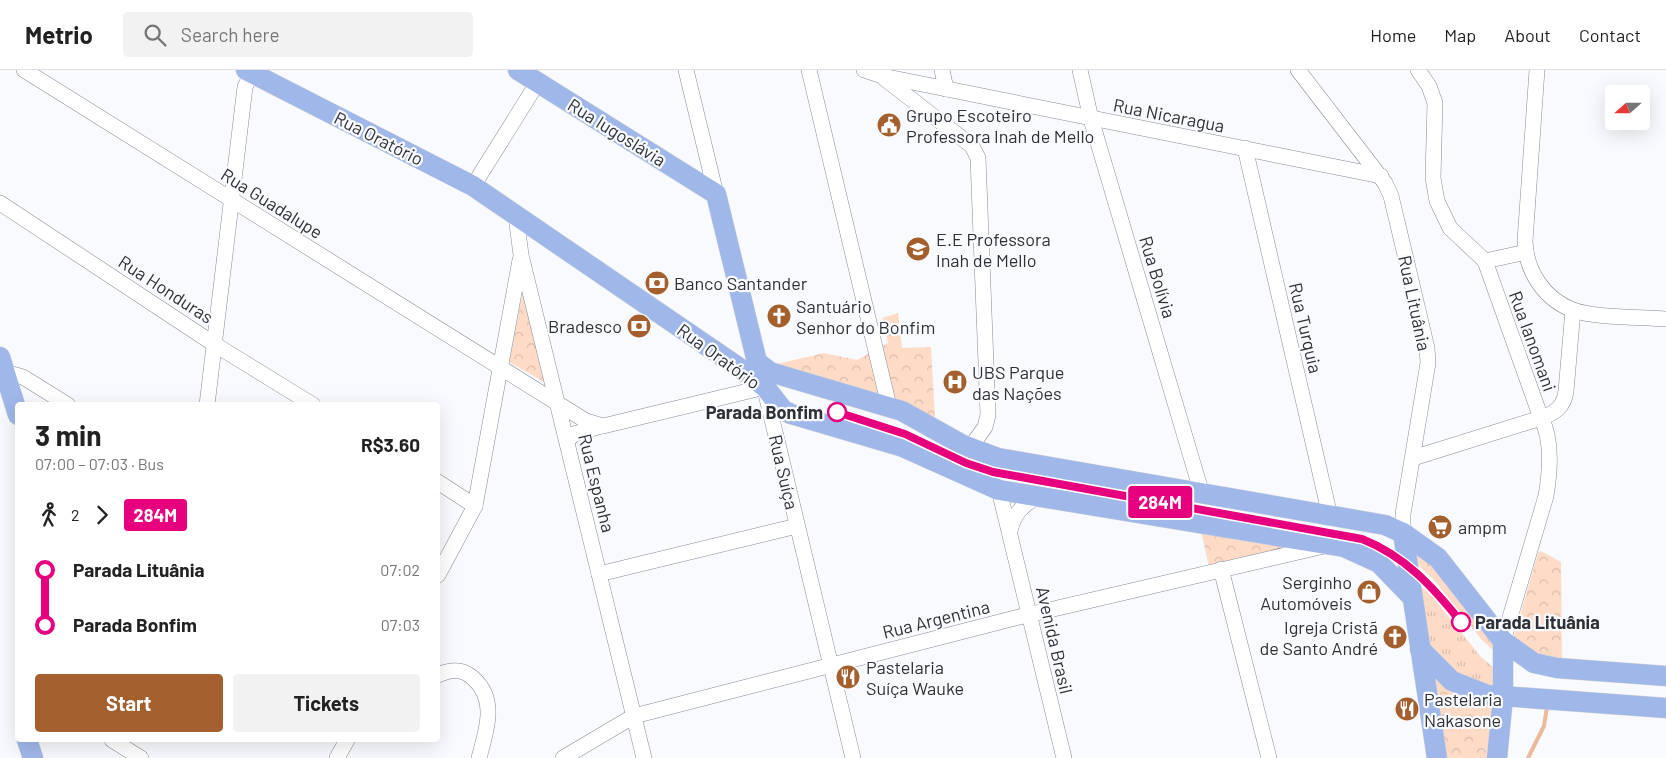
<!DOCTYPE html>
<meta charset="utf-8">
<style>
:root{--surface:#fff;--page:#f2f2f2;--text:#222;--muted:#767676;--line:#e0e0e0;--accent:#a3602e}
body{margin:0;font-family:Barlow,sans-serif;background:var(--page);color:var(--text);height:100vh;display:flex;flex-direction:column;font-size:19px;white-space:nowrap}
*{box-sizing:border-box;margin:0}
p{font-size:16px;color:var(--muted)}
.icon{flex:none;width:28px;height:28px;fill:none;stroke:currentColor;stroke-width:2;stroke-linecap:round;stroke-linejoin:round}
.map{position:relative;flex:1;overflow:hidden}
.side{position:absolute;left:15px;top:332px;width:425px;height:340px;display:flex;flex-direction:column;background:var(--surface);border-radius:5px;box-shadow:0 5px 20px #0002}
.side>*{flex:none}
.badge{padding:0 10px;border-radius:4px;font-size:18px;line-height:32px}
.needle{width:32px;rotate:249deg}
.buttons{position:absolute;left:1605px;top:15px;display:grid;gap:10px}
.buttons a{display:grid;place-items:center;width:45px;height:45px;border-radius:5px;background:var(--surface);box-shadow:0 5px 20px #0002;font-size:25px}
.map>.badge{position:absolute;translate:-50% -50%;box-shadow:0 0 0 2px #fff}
.legs{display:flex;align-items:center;gap:8px;height:55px;padding:0 20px;font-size:16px}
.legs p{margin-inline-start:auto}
.headline{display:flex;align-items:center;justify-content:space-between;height:85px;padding:0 20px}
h1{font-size:28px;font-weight:700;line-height:38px}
.primary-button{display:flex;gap:10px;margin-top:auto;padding:10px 20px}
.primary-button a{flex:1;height:58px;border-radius:5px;background:var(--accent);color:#fff;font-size:20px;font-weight:700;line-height:58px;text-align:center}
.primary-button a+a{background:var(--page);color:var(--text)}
ul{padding:0 20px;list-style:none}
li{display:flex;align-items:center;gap:18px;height:55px;font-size:19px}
li i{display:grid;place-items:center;width:8px;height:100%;margin:0 6px;background:currentColor}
li i::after{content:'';width:12px;height:12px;margin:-6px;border:4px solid;border-radius:50%;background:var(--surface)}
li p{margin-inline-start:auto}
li:first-child i{background:linear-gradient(#0000 50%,currentColor 0)}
li:last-child i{background:linear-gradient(currentColor 50%,#0000 0)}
header{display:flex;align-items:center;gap:30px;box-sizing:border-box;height:70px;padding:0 25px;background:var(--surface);border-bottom:1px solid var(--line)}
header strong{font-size:24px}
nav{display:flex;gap:28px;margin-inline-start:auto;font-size:18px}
.search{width:350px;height:45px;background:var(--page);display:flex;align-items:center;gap:12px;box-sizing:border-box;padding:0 18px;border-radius:5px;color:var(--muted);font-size:19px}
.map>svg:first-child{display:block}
.grass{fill:url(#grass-tufts)}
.forest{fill:url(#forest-crowns)}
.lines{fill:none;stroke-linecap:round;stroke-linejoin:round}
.stream{stroke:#eaba9b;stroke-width:4}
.minor-casing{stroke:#848b9a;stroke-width:16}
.major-casing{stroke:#d5d6d7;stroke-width:21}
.minor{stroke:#fff;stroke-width:15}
.major{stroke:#a0b7e9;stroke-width:20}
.line-1-casing{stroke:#fff;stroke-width:11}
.line-1{stroke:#e6007e;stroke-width:8}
.stop-1-dot{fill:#fff;stroke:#e6007e;stroke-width:2.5}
.labels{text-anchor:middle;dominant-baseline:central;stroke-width:4.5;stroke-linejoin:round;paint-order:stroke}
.poi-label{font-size:18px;fill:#2e3138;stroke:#f8fafd;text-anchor:start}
.street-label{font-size:18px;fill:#2e3138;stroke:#f8fafd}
.stop-label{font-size:18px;font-weight:bold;fill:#2e3138;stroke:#f8fafd;text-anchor:end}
</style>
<header>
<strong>Metrio</strong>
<div class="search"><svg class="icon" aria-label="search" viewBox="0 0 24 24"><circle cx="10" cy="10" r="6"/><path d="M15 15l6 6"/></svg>Search here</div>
<nav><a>Home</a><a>Map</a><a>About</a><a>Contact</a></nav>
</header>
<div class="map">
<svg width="1666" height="688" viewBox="0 0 1666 688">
<defs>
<pattern id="grass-tufts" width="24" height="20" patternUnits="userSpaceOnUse" patternTransform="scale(1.25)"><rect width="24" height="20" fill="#fddbc6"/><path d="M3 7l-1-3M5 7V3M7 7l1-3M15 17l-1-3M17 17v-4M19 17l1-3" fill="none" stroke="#d9bcab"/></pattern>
<pattern id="forest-crowns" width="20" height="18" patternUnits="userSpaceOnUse" patternTransform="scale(1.25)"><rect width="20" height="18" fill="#fddbc6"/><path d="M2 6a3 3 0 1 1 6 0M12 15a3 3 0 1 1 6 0" fill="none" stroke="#d9bcab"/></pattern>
</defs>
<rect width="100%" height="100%" fill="#f8fafd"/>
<g class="grass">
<path d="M 1415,480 L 1418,480 L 1494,570 L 1495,582 L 1482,570 L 1434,510 L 1417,494 Z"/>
<path d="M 1423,518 L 1431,525 L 1481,587 L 1494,598 L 1494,617 L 1455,607 L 1428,572 L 1420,519 Z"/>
</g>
<g class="forest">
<path d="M 522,226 L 525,227 L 544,312 L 509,292 Z"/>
<path d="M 898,243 L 902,278 L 931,277 L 935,348 L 916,339 L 773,295 L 824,283 L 857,290 L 888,273 L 882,248 Z"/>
<path d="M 1201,461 L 1299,477 L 1209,497 Z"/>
<path d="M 1541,481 L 1561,492 L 1562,594 L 1554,592 L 1515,571 L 1514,566 L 1538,483 Z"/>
<path d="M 1435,608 L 1496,633 L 1493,688 L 1444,688 Z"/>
</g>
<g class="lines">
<path class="stream" d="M 1528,688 L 1544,656 L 1547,637"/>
<defs>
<g id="minor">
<path d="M 24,0 L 586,351 L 603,356 L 765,317"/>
<path d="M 686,0 L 716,124"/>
<path d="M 809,0 L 889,336"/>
<path d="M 864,0 L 882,6 L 1381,106"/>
<path d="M 942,0 L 946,19"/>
<path d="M 1080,0 L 1091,49 L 1202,424"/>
<path d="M 1298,0 L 1385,113 L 1391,126 L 1406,189 L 1427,278 L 1428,293 L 1403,444 L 1403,463"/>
<path d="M 1418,0 L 1429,16 L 1435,33 L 1433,108 L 1437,131 L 1450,158 L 1485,191 L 1541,348 C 1553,370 1550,402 1546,426 L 1503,571"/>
<path d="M 1537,0 L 1525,171 C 1526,201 1544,229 1573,240 C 1595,248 1641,247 1666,249"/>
<path d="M 885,9 L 972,76 L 978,88 L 988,345 L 985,357 L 970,378"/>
<path d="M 1245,78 L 1330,446"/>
<path d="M 473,116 L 538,12"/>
<path d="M 0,133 L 214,274 L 313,335"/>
<path d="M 516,146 L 521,185 L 644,688"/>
<path d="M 1485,191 L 1526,182"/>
<path d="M 5,302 L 23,307 L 68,335"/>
<path d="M 765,320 L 853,688"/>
<path d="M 207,335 L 245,17 L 253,0"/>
<path d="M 567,371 L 574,364 L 601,356"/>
<path d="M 1413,388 L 1541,348 C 1555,343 1564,337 1566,321 L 1573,240"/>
<path d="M 438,412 L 475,436"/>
<path d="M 999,420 L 1064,688"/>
<path d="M 1010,461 C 1014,443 1023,435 1038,426"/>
<path d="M 1221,499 L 1269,688"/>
<path d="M 599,504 L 797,456"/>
<path d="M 438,505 L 475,436 L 520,190"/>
<path d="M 438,605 C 451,599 462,598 473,608 C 498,630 486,661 479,688"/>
<path d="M 112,670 L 141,688"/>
<path d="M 337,688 L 347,670"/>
<path d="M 563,688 L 634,646 L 1015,548 L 1324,476"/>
</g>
<g id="major">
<path d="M 246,0 L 473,116 L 741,299 L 765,317 L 783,340 L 791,344 L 903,377 L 999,420 L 1344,477 L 1379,493 L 1411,526"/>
<path d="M 518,0 L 716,124 L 757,292 L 770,302 L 902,341 L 961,374 L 998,388 L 1385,455 L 1403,463 L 1438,488 L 1503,571 L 1534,593 L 1557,598 L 1666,606"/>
<path d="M 0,287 L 18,345"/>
<path d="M 1403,463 L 1437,688"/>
<path d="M 1420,579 L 1452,611 L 1488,625 L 1666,638"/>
<path d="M 27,670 L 33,688"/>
<path d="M 1497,688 L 1503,627 L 1503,571"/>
</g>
</defs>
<use href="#minor" class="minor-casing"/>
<use href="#major" class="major-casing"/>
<use href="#minor" class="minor"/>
<use href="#major" class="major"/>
</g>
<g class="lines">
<defs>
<path id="line-1" d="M 837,342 L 905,364 L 966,393 L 993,402 L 1362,469 C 1405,486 1433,517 1461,552"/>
</defs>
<use href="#line-1" class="line-1-casing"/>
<use href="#line-1" class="line-1"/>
</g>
<defs>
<symbol id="civic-disc" viewBox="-11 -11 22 22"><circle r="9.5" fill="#a3602e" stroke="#f8fafd"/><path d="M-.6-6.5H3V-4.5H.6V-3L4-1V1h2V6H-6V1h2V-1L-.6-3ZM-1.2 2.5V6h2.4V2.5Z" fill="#fff"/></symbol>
<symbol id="school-disc" viewBox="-11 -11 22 22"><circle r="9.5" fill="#a3602e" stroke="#f8fafd"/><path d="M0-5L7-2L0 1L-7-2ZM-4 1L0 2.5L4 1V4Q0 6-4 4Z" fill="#fff"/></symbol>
<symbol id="bank-disc" viewBox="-11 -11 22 22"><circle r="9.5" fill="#a3602e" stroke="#f8fafd"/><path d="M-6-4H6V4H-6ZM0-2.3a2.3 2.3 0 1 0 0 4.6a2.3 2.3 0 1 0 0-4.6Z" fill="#fff"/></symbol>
<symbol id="church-disc" viewBox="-11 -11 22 22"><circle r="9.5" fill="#a3602e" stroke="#f8fafd"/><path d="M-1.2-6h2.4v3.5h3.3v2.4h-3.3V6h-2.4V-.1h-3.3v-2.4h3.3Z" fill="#fff"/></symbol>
<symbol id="hospital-disc" viewBox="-11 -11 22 22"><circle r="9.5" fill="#a3602e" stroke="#f8fafd"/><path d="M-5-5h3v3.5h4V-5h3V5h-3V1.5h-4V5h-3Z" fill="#fff"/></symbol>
<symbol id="supermarket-disc" viewBox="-11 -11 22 22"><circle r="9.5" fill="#a3602e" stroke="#f8fafd"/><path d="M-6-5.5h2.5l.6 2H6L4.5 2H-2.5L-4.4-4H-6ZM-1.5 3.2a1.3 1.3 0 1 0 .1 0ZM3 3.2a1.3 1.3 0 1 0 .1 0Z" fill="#fff"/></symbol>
<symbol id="shop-disc" viewBox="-11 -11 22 22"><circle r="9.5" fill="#a3602e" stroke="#f8fafd"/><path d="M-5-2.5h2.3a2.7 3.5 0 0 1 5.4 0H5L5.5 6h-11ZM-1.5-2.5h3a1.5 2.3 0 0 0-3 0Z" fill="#fff"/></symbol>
<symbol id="restaurant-disc" viewBox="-11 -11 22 22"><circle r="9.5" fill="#a3602e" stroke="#f8fafd"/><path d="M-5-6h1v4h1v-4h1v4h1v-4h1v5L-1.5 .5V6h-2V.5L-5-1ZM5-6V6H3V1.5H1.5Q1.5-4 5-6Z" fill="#fff"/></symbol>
</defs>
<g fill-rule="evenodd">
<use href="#civic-disc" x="875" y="41" width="28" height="28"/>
<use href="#school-disc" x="904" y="165" width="28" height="28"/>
<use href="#bank-disc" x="643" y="199" width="28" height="28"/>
<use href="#church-disc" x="765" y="232" width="28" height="28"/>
<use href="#bank-disc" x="625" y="242" width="28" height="28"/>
<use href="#hospital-disc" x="941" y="298" width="28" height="28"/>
<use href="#supermarket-disc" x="1426" y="443" width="28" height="28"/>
<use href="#shop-disc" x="1355" y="508" width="28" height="28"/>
<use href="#church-disc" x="1381" y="553" width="28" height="28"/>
<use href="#restaurant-disc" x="834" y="593" width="28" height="28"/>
<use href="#restaurant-disc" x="1393" y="625" width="28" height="28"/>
</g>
<g class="stop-1-dot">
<circle cx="837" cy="342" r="9"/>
<circle cx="1461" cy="552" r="9"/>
</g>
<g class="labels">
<g class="poi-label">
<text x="906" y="45">Grupo Escoteiro<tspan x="906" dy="21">Professora Inah de Mello</tspan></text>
<text x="936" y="169">E.E Professora<tspan x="936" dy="21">Inah de Mello</tspan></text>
<text x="674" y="213">Banco Santander</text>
<text x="796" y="236">Santuário<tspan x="796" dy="21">Senhor do Bonfim</tspan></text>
<text x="622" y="256" text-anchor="end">Bradesco</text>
<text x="972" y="302">UBS Parque<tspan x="972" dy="21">das Nações</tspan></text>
<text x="1458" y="457">ampm</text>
<text x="1352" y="512" text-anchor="end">Serginho<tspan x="1352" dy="21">Automóveis</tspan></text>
<text x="1378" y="557" text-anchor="end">Igreja Cristã<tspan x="1378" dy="21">de Santo André</tspan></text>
<text x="866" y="597">Pastelaria<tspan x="866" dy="21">Suíça Wauke</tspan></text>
<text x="1424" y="629">Pastelaria<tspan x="1424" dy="21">Nakasone</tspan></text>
</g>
<g class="street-label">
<text transform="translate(1169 45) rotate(11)">Rua Nicaragua</text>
<text transform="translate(617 62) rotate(32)">Rua Iugoslávia</text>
<text transform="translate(379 68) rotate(27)">Rua Oratório</text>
<text transform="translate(272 133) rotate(32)">Rua Guadalupe</text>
<text transform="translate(1158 207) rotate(73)">Rua Bolívia</text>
<text transform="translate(166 219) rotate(33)">Rua Honduras</text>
<text transform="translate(1415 233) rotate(78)">Rua Lituânia</text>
<text transform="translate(1306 258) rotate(77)">Rua Turquia</text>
<text transform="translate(1533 271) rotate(70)">Rua Ianomani</text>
<text transform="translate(719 286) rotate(36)">Rua Oratório</text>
<text transform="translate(784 402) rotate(77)">Rua Suíça</text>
<text transform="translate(597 413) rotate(76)">Rua Espanha</text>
<text transform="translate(936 549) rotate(-14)">Rua Argentina</text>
<text transform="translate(1055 570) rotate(77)">Avenida Brasil</text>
</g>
<g class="stop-label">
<text x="823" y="342">Parada Bonfim</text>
<text x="1475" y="552" text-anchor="start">Parada Lituânia</text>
</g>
</g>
</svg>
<div class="buttons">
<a><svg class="needle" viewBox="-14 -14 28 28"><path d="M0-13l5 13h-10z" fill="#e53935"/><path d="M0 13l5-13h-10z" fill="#767676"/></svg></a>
</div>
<b class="badge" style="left:1160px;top:432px;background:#e6007e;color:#fff">284M</b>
<section class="side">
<div class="headline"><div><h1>3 min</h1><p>07:00 – 07:03 · Bus</p></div><b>R$3.60</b></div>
<div class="legs"><svg class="icon" aria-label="walk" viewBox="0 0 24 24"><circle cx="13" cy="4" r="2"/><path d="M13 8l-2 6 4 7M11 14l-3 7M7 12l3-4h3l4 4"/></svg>2<svg class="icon" aria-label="forward" viewBox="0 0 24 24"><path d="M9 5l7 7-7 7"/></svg><b class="badge" style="background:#e6007e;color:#fff">284M</b></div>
<ul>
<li><i style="color:#e6007e"></i><b>Parada Lituânia</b><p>07:02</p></li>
<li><i style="color:#e6007e"></i><b>Parada Bonfim</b><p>07:03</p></li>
</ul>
<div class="primary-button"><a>Start</a><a>Tickets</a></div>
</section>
</div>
